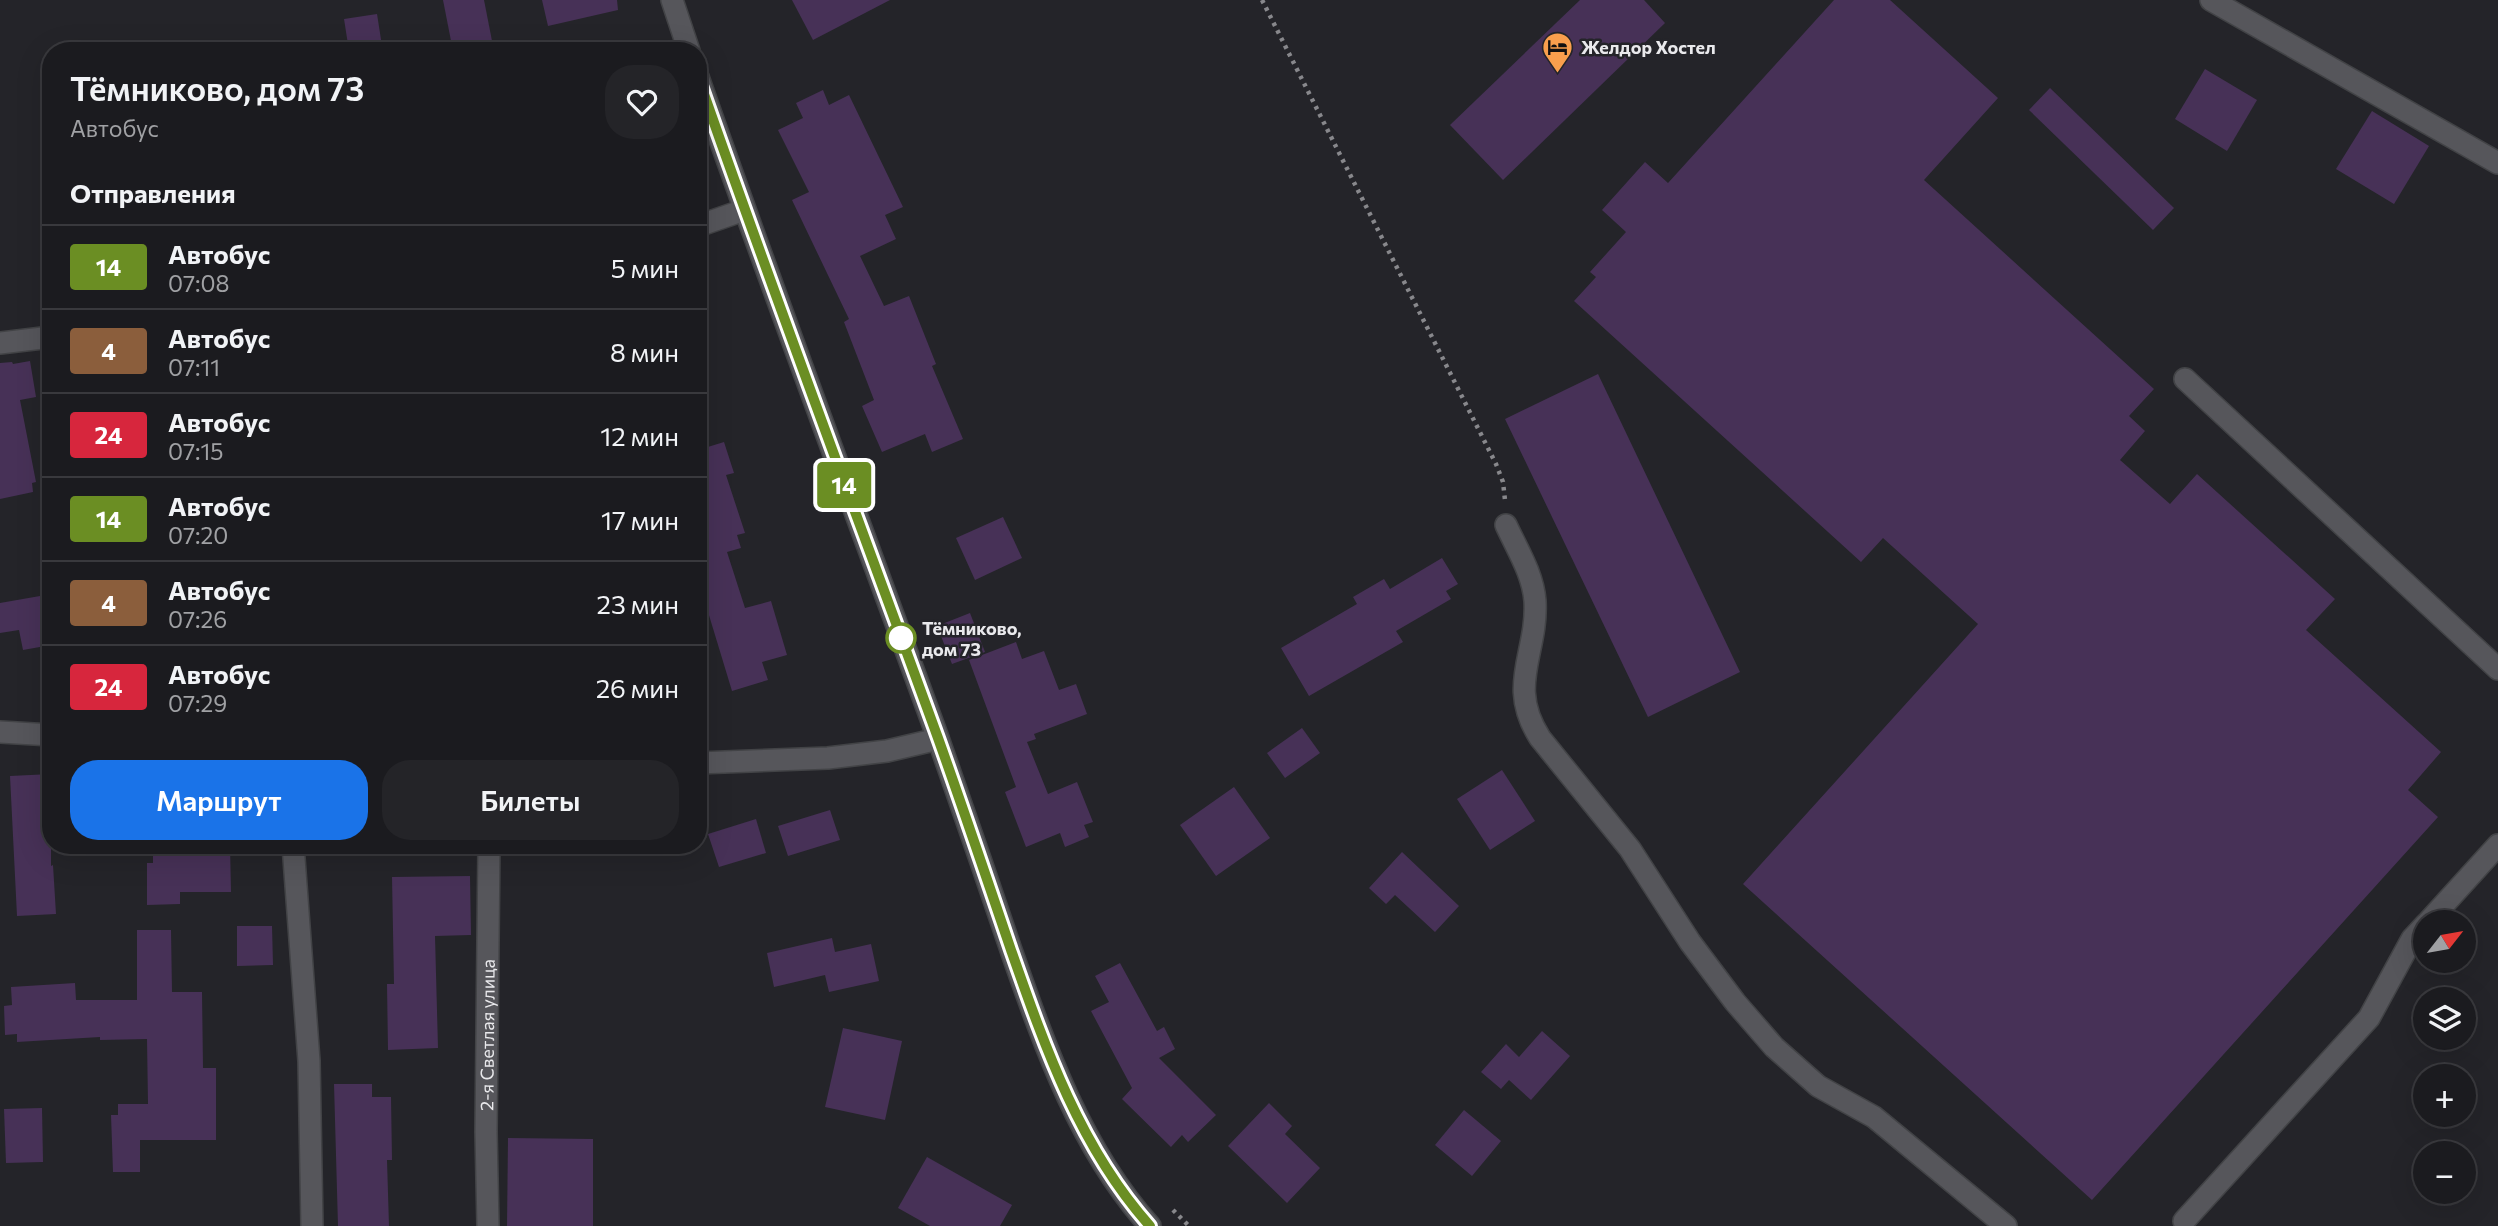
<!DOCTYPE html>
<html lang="ru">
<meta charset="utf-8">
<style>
:root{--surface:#1b1b1f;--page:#242428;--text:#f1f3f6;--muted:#a0a1a4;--line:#39393d;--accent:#1a73e8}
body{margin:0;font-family:Commissioner,sans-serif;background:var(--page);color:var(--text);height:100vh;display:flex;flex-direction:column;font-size:26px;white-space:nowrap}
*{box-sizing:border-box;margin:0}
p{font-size:23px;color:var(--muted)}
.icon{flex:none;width:38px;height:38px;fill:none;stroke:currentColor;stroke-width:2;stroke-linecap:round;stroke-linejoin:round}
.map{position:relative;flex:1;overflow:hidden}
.panel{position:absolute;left:42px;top:42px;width:665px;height:812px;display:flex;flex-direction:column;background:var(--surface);border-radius:28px;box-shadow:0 7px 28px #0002,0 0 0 2px var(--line)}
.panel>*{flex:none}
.badge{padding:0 14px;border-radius:5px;font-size:24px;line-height:46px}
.needle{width:46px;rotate:59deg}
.fabs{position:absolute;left:2413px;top:910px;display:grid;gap:14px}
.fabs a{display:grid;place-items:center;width:63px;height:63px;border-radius:50%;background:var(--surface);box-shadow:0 7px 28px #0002,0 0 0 2px var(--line);font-size:35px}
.map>.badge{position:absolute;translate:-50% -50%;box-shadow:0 0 0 4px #fff}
h2{padding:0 28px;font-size:26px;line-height:63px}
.round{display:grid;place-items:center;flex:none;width:74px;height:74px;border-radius:28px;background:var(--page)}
.headline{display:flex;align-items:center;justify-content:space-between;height:119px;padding:0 28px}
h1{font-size:33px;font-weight:600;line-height:52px}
.primary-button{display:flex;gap:14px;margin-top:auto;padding:14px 28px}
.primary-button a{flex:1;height:80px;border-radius:28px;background:var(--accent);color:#fff;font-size:28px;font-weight:600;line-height:80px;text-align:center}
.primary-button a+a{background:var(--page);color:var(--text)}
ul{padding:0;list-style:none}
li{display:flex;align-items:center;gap:21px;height:84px;padding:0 28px;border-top:2px solid var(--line)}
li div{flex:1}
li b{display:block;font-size:26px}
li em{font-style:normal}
li .badge{min-width:77px;font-weight:700;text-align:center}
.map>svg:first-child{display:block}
.building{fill:#473157}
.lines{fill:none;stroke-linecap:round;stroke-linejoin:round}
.minor-casing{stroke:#424346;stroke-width:24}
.path{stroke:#88888c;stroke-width:4.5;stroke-dasharray:3.5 5;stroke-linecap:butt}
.minor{stroke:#56565b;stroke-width:21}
.line-casing{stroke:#fff;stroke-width:16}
.line{stroke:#6b8e23;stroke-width:10}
.stop-dot{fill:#fff;stroke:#6b8e23;stroke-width:3.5}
.labels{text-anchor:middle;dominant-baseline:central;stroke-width:5;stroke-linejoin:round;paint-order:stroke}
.poi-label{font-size:18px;font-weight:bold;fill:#e9e9ec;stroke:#242429;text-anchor:start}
.stop-label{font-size:18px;font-weight:bold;fill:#e9e9ec;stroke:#242429;text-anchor:start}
.street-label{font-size:18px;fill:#e9e9ec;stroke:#242429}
</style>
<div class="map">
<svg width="2498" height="1226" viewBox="0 0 2498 1226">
<rect width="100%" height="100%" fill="#242429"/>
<g class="building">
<path d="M 443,0 L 484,0 L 494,51 L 453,51 Z"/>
<path d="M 542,0 L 617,0 L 618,10 L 548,26 Z"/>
<path d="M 792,0 L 890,0 L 813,40 Z"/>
<path d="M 1580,0 L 1644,0 L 1665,23 L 1503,180 L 1450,125 Z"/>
<path d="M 1834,0 L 1890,0 L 1998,98 L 1924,180 L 2154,389 L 2129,416 L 2145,431 L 2120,460 L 2170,504 L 2197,474 L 2335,599 L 2306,630 L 2441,752 L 2408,790 L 2438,817 L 2092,1200 L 1743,884 L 1978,624 L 1883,538 L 1861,562 L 1574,301 L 1596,277 L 1590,272 L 1626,232 L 1602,210 L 1645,162 L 1668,183 Z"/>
<path d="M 377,14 L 382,46 L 349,51 L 344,19 Z"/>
<path d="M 2205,69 L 2257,100 L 2227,151 L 2175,119 Z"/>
<path d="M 2050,88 L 2174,208 L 2153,230 L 2029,110 Z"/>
<path d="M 823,90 L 829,105 L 849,95 L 903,207 L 885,215 L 896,239 L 860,256 L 884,306 L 909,296 L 936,364 L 932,366 L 963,439 L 932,452 L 925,434 L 882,452 L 862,406 L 874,400 L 844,322 L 849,319 L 792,200 L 809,192 L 778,130 L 803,118 L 796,103 Z"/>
<path d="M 2372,111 L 2429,146 L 2394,204 L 2336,169 Z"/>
<path d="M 30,361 L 36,397 L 20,400 L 36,482 L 32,483 L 33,492 L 0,499 L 0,363 L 12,362 L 13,364 Z"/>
<path d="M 1598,374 L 1740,672 L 1648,717 L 1505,419 Z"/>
<path d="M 724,442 L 734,473 L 726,475 L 745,533 L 737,535 L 741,548 L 727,552 L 745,608 L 771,601 L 787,655 L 762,662 L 768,680 L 732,691 L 698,579 L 698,450 Z"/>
<path d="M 1003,517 L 1022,558 L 975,580 L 956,538 Z"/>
<path d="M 1442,558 L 1458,584 L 1446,591 L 1451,599 L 1396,631 L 1403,642 L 1309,696 L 1281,648 L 1357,604 L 1353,597 L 1384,579 L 1390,589 Z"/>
<path d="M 40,596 L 42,609 L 51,608 L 51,645 L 23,650 L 19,630 L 0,633 L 0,603 Z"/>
<path d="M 970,613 L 985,652 L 952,664 L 937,626 Z"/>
<path d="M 1016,642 L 1022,659 L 1044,651 L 1059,690 L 1076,684 L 1087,714 L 1034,734 L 1036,739 L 1027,742 L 1048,794 L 1077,782 L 1093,822 L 1084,825 L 1089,837 L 1065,847 L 1060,833 L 1026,847 L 1005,792 L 1016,787 L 969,660 Z"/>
<path d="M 1302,728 L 1320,753 L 1285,778 L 1267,753 Z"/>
<path d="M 1502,770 L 1535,821 L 1490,850 L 1457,799 Z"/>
<path d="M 51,774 L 51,866 L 53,865 L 56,914 L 17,916 L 10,776 Z"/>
<path d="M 1234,787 L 1270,838 L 1216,876 L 1180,825 Z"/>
<path d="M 830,810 L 840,840 L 788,856 L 778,826 Z"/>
<path d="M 756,819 L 766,853 L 719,867 L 708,834 Z"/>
<path d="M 153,845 L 230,845 L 231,892 L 180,892 L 180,904 L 147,905 L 147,863 L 153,863 Z"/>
<path d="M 1402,852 L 1459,906 L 1435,932 L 1395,895 L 1386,904 L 1369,888 Z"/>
<path d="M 470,876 L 471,935 L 435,936 L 438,1048 L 388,1050 L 387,984 L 394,984 L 392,877 Z"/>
<path d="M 237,926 L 272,926 L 273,965 L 237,966 Z"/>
<path d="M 137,930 L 171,930 L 172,992 L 202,992 L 203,1068 L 216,1068 L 216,1140 L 140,1140 L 140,1172 L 113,1172 L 111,1115 L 118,1115 L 118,1104 L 148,1104 L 147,1039 L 100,1040 L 100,1037 L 17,1042 L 17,1034 L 5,1035 L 4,1006 L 12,1005 L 11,987 L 75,983 L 76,1000 L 137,1000 Z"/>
<path d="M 832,938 L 835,952 L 871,944 L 879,981 L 829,992 L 825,975 L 774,987 L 767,953 Z"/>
<path d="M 1120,963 L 1157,1031 L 1164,1027 L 1175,1049 L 1159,1058 L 1216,1115 L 1188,1142 L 1182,1135 L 1171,1147 L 1122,1099 L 1132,1088 L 1091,1011 L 1109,1002 L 1095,976 Z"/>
<path d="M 843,1028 L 902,1041 L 885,1120 L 825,1107 Z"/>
<path d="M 1542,1031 L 1570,1056 L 1531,1100 L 1509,1080 L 1501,1089 L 1481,1072 L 1506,1044 L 1519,1057 Z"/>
<path d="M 334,1084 L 372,1084 L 372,1097 L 391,1097 L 392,1160 L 387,1160 L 389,1226 L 338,1226 Z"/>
<path d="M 1269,1103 L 1292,1126 L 1285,1134 L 1320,1168 L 1287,1203 L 1228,1146 Z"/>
<path d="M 42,1108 L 43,1162 L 6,1163 L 4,1109 Z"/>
<path d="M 1464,1110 L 1501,1141 L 1472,1176 L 1435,1145 Z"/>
<path d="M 508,1138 L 593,1139 L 593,1226 L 507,1226 Z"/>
<path d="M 927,1157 L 1012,1205 L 1000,1226 L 930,1226 L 898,1208 Z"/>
</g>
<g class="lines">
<defs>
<g id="minor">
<path d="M 672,0 L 689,51"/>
<path d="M 2211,0 L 2498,163"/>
<path d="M 698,77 C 775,298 858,518 938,738 C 963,809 987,879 1011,950 C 1045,1047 1080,1148 1150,1226"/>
<path d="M 698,226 L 744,210"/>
<path d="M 0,343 L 51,337"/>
<path d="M 2185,379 L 2498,669"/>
<path d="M 1506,525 C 1517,549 1533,574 1535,601 C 1538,654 1506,685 1540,738 L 1630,849 L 1690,942 L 1735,1002 L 1774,1047 L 1818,1086 L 1874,1117 L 2006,1226"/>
<path d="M 0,732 L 51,735"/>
<path d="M 698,763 L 828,758 L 887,751 L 938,739"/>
<path d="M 293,845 L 309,1061 L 312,1226"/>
<path d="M 2428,922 L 2498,845"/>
<path d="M 2184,1221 L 2369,1018 L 2412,939 L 2426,924"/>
<path id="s1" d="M 488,1226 L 486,1132 L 489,845"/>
</g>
</defs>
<use href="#minor" class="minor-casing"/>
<g class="path">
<path d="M 1262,0 L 1496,464 L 1503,482 L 1505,500"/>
<path d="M 1173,1210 L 1189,1226"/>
</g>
<use href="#minor" class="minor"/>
</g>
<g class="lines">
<defs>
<path id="line" d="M 698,77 C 775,298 858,518 938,738 C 963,808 987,879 1011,950 C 1045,1047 1080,1148 1150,1226"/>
</defs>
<use href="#line" class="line-casing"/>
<use href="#line" class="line"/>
</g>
<defs>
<symbol id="hotel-pin" viewBox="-11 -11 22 30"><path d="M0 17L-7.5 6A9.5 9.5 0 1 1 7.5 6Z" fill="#f99f4d" stroke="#242429"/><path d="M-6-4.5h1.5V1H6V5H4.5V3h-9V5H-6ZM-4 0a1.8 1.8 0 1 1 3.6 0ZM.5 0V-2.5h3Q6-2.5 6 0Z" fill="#111"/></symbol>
</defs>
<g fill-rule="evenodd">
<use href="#hotel-pin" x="1540" y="30" width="35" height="47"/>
</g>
<circle class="stop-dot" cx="901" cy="638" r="14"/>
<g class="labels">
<g class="poi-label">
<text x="1581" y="47">Желдор Хостел</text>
</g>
<g class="stop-label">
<text x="922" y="628">Тёмниково,<tspan x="922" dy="21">дом 73</tspan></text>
</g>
<g class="street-label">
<text stroke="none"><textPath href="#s1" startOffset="191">2-я Светлая улица</textPath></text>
</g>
</g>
</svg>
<div class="fabs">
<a><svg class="needle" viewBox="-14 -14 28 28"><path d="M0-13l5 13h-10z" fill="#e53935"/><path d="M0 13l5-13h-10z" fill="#a0a1a4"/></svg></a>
<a><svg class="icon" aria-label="layers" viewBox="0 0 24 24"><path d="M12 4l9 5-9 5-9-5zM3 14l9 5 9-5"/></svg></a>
<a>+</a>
<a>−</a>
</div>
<b class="badge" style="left:844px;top:485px;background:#6b8e23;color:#fff">14</b>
<section class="panel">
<div class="headline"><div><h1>Тёмниково, дом 73</h1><p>Автобус</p></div><a class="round"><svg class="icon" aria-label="heart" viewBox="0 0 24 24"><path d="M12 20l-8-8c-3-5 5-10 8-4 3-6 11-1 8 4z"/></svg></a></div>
<h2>Отправления</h2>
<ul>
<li><span class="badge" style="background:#6b8e23;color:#fff">14</span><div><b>Автобус</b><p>07:08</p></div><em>5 мин</em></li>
<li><span class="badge" style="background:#8b5e3c;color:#fff">4</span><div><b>Автобус</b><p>07:11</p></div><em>8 мин</em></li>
<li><span class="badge" style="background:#d7263d;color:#fff">24</span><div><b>Автобус</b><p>07:15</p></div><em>12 мин</em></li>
<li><span class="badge" style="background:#6b8e23;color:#fff">14</span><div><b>Автобус</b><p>07:20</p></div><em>17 мин</em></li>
<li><span class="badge" style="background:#8b5e3c;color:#fff">4</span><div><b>Автобус</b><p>07:26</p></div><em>23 мин</em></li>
<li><span class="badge" style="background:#d7263d;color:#fff">24</span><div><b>Автобус</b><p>07:29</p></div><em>26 мин</em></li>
</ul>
<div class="primary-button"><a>Маршрут</a><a>Билеты</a></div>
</section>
</div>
